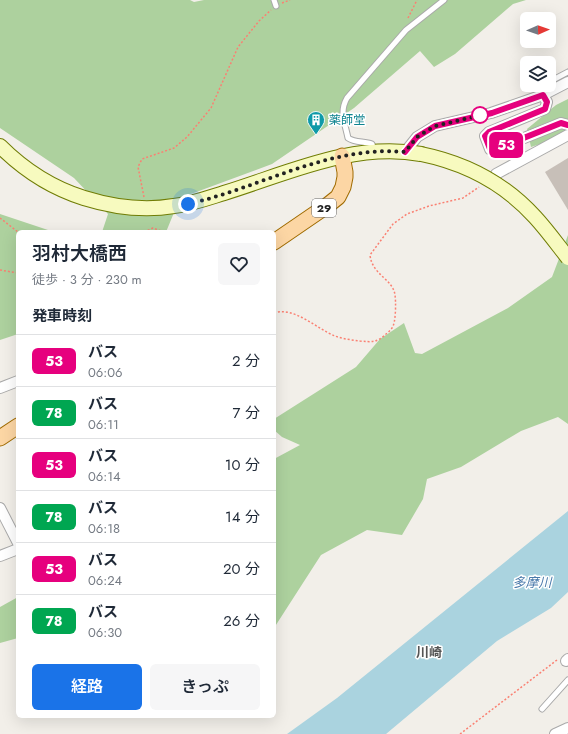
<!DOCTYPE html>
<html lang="ja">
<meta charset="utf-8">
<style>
:root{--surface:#fff;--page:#f6f6f7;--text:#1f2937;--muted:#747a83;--line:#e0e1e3;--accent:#1a73e8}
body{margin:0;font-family:Jost,"Noto Sans JP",sans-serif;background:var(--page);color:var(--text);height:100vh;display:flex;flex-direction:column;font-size:15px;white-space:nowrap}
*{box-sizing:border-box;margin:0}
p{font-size:13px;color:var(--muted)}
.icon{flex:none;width:22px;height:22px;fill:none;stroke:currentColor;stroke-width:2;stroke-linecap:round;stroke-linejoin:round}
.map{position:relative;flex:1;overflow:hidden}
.sheet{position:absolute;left:16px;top:230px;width:260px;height:488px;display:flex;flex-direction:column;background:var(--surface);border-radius:6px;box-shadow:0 4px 16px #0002}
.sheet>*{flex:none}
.badge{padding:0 8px;border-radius:6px;font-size:14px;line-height:26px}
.needle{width:26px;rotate:88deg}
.buttons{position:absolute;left:520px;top:12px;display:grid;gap:8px}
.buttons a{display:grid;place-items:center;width:36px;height:36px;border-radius:6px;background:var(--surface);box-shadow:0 4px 16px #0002;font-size:20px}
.you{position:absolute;width:20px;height:20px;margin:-10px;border:3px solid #fff;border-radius:50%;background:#1a73e8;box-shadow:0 0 0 6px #1a73e833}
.map>.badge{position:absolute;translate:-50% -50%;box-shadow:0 0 0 2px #fff}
h2{padding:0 16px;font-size:15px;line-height:36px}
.round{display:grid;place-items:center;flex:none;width:42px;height:42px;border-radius:6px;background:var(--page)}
.head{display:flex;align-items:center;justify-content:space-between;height:68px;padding:0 16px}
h1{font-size:19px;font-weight:600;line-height:30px}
.primary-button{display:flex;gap:8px;margin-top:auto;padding:8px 16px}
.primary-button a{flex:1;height:46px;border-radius:6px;background:var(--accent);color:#fff;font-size:16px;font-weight:600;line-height:46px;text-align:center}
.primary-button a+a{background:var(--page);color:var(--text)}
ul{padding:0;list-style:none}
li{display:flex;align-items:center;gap:12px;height:52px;padding:0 16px;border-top:1px solid var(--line)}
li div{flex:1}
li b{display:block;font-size:15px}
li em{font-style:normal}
li .badge{min-width:44px;font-weight:700;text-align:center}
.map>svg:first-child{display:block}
.forest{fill:#add19e}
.water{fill:#aad3df}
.building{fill:#c7bfb8}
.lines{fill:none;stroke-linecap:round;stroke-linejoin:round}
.lane-casing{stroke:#a9a9a9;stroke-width:7}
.street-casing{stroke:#a9a9a9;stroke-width:12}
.secondary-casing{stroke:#707d05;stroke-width:16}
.primary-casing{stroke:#a06b00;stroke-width:17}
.path{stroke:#fa8072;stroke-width:1.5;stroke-dasharray:2 2;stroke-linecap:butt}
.lane{stroke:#fff;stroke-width:5}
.street{stroke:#fff;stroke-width:10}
.secondary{stroke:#f7fabf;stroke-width:14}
.primary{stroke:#fcd6a4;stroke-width:15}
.secondary-bridge-casing{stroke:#707d05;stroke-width:16;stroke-linecap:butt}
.secondary-bridge{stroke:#f7fabf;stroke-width:14}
.line-casing{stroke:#fff;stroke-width:9}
.line{stroke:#e6007e;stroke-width:6}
.walk{stroke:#222;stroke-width:4;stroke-dasharray:0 7.2}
.stop-dot{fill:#fff;stroke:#e6007e;stroke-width:2}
.labels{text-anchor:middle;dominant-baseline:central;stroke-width:3;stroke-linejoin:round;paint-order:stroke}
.shield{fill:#fff;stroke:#646464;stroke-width:1}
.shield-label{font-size:11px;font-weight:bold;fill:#222}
.culture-label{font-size:12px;fill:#0d838f;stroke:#fff;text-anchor:start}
.water-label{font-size:13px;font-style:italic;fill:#4a7aab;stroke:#fff}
.neighbourhood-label{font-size:13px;font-weight:bold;fill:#555;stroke:#fff}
</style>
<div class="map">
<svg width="568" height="734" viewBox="0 0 568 734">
<rect width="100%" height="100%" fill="#f2efe9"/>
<g class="forest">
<path d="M 0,0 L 190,0 L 194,2 L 204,0 L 526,0 L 513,4 L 455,54 L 434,67 L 420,51 L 354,108 L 272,164 L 180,198 L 166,232 L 102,232 L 108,214 L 74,178 L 0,128 Z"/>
<path d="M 568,99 L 568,135 L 531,147 L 527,129 L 556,105 Z"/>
<path d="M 0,214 L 54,232 L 18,232 L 18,334 L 0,340 Z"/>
<path d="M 568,235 L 568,424 L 558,417 L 521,431 L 461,467 L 427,479 L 423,499 L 402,535 L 367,530 L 321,555 L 274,628 L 274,574 L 275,571 L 274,565 L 274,459 L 300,445 L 282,437 L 274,430 L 274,419 L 356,367 L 380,339 L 404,323 L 415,353 L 422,354 L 508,308 L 552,277 Z"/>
<path d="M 18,597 L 18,638 L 0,643 L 0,607 Z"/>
</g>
<path class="water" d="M 568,511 L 568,592 L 551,608 L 497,641 L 386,734 L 287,734 L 337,698 Z"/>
<path class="building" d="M 568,158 L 568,210 L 545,172 Z"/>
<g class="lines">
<defs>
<g id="lane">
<path d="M 274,0 L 276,6"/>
<path d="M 549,82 L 568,72"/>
<path d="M 543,85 L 541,86 L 543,95"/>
<path d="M 374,151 L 372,144 C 364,141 355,143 348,138 C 345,123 339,112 347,98 L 406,30 L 444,0"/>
<path d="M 542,709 L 568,680"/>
</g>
<g id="street">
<path d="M 543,95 L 547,102 L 545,109 L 489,132 L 485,136 L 490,149 L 497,149 L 561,123 L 568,125"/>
<path d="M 405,152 L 417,137 L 435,126 L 491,113 L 543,95 L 568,82"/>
<path d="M 496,174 L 568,135"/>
<path d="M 0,388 L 18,381"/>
<path d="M 0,508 L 18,543"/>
<path d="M 0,556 L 18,549"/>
<path d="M 566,661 L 568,659"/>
<path d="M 555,734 L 568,728"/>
</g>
<path id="secondary" d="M 0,146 C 24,170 52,188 84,198 C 113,207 145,211 174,206 C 192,204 208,198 224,193 C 289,173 352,142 421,154"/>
<g id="primary">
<path d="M 274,242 L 328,205 L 338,197 L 343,187 L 345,177 L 345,172 L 342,156"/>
<path d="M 0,438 L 18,426"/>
</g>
</defs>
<use href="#lane" class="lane-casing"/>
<use href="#street" class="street-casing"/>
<use href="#secondary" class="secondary-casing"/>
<use href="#primary" class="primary-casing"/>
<g class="path">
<path d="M 282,3 L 290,0"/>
<path d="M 408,18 L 417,0"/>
<path d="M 144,197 L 138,167 L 142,159 L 174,148 L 187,137 L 211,108 L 238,47 L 259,21 L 271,10"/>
<path d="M 0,218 L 18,232"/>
<path d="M 144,232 L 153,228 L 164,232"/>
<path d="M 0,270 L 18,273"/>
<path d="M 274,313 C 294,306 317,329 335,336 C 343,339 352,340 360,341 C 371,342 376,343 385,335 C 387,333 390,331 392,328 C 396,323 396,302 395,295 C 393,279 372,275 370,255 L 393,224 L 407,214 L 429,206 L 463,198 L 479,187"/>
<path d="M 460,734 L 557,660"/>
</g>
<use href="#lane" class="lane"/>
<use href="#street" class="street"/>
<use href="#secondary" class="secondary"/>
<use href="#primary" class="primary"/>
<defs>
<path id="secondary-bridge" d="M 421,154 C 465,163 505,184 535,217 C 547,230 557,244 568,258"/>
</defs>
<use href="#secondary-bridge" class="secondary-bridge-casing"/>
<use href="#secondary-bridge" class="secondary-bridge"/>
</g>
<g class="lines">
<defs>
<path id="line" d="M 405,152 L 417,137 L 435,126 L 492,113 L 543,95 L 547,102 L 545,109 L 489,132 L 485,136 L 490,149 L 496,149 L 561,123 L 568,125"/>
</defs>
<use href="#line" class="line-casing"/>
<use href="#line" class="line"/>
<path class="walk" d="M 188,204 C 260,188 329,145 405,152 L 417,137 L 435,126 L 482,115 L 480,115"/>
</g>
<defs>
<symbol id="building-pin" viewBox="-11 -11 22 30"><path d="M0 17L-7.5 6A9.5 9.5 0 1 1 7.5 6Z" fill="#0f9aa8" stroke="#fff"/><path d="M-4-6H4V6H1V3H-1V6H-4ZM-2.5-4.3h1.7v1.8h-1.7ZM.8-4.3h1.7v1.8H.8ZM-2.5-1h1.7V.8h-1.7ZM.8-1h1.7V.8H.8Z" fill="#fff"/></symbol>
</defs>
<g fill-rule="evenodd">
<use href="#building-pin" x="306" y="110" width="20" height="27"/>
</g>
<circle class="stop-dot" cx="480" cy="115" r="8"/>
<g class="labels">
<rect class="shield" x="312" y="199" width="24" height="18" rx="3"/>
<g class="shield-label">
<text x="324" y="208">29</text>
</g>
<g class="culture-label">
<text x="329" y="120">薬師堂</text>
</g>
<g class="water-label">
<text x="532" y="582">多摩川</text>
</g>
<g class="neighbourhood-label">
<text x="429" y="652">川崎</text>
</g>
</g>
</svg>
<div class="buttons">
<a><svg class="needle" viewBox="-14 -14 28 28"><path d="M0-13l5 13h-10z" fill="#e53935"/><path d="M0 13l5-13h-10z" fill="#747a83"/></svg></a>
<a><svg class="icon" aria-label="layers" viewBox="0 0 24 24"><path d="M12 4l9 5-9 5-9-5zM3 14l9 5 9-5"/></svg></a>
</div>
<div class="you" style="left:188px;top:204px"></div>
<b class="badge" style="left:506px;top:145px;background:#e6007e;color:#fff">53</b>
<section class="sheet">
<div class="head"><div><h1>羽村大橋西</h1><p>徒歩 · 3 分 · 230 m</p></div><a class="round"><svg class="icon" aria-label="heart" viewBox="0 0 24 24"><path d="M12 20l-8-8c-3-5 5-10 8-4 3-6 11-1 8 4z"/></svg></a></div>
<h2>発車時刻</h2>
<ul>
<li><span class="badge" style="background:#e6007e;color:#fff">53</span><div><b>バス</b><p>06:06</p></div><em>2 分</em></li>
<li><span class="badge" style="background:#00a651;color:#fff">78</span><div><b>バス</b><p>06:11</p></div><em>7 分</em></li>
<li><span class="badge" style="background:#e6007e;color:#fff">53</span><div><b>バス</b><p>06:14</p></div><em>10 分</em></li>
<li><span class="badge" style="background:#00a651;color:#fff">78</span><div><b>バス</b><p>06:18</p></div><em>14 分</em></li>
<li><span class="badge" style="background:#e6007e;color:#fff">53</span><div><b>バス</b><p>06:24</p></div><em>20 分</em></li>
<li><span class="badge" style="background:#00a651;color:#fff">78</span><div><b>バス</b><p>06:30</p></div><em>26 分</em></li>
</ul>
<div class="primary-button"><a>経路</a><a>きっぷ</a></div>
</section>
</div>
